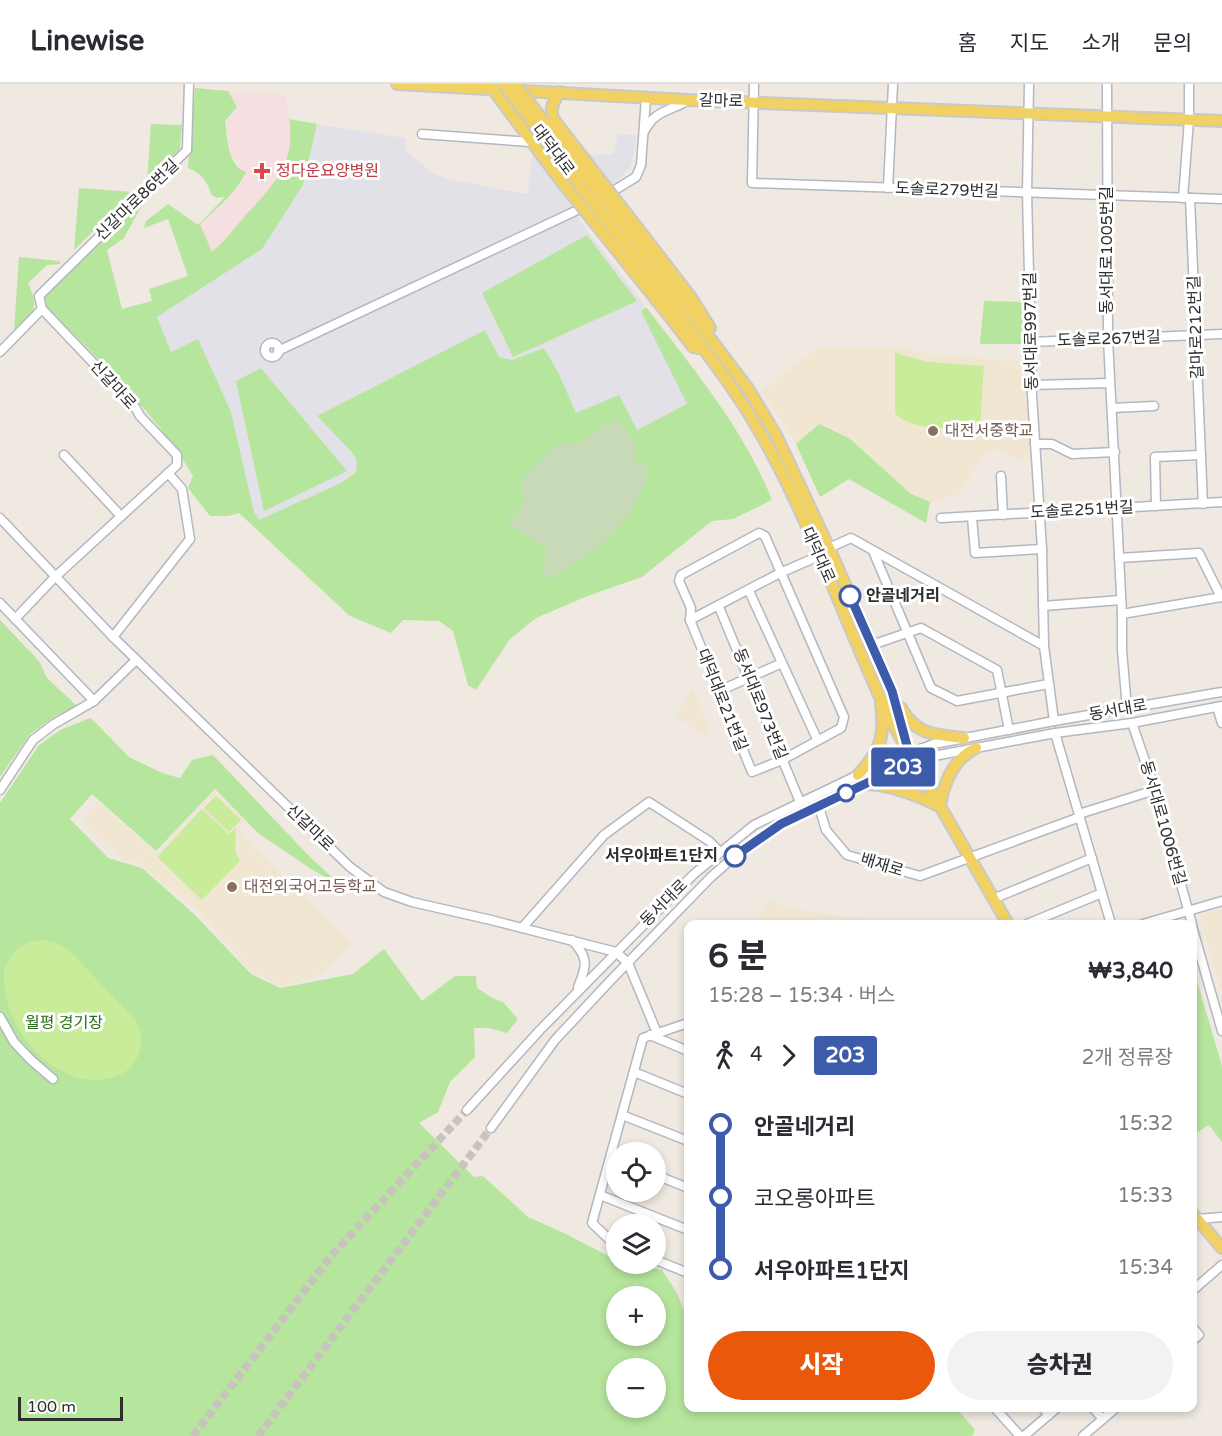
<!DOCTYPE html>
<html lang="ko">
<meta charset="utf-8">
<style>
:root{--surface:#fff;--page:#f2f2f3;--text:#2b2b33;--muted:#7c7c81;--line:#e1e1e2;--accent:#ea580c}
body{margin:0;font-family:"Varela Round","Noto Sans KR",sans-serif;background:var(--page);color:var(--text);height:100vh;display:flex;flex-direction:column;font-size:22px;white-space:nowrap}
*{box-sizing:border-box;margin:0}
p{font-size:20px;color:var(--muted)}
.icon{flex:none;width:33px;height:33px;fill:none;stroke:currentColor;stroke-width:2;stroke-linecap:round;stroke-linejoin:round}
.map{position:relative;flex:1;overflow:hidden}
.side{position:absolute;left:684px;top:836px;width:513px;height:492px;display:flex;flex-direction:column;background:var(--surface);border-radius:12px;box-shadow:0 3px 9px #0003}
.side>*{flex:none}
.badge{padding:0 12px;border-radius:4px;font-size:21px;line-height:39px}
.buttons{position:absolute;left:606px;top:1058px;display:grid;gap:12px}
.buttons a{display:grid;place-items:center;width:60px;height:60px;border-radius:50%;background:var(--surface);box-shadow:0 3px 9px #0003;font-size:30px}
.scale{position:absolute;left:18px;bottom:15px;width:105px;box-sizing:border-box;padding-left:6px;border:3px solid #2e2e2e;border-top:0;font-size:16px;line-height:21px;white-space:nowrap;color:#2e2e2e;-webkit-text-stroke:4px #fff;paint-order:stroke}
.map>.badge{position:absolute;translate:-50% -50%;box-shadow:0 0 0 3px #fff}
.legs{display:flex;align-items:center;gap:9px;height:66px;padding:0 24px;font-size:20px}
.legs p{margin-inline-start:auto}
.overview{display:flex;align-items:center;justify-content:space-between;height:102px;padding:0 24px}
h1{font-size:33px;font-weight:800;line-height:45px}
.primary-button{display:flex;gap:12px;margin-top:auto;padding:12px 24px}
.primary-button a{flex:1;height:69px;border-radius:36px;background:var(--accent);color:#fff;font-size:24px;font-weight:800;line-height:69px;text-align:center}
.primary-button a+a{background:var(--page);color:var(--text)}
ul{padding:0 24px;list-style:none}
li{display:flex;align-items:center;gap:21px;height:72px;font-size:22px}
li i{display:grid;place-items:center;width:9px;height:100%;margin:0 8px;background:currentColor}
li i::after{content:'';width:15px;height:15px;margin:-8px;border:4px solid;border-radius:50%;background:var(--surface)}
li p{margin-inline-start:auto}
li:first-child i{background:linear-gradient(#0000 50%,currentColor 0)}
li:last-child i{background:linear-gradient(currentColor 50%,#0000 0)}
header{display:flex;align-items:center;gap:36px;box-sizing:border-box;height:84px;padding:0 30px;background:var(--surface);border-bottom:2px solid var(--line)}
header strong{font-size:28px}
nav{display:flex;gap:33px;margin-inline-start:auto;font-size:21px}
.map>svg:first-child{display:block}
.industrial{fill:#e3e1e8}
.education{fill:#f0e6d1}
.medical{fill:#f5dfe0}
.green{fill:#b6e59e;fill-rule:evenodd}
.cemetery{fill:#c8d9b8}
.pitch{fill:#c9ec9a}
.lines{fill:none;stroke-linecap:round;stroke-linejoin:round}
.minor-tunnel{stroke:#c8c4bd;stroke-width:8;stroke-dasharray:8 4;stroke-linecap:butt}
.minor-casing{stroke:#b4b7c1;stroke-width:11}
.major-casing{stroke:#c9c9c9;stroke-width:14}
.minor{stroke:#fff;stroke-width:8}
.major{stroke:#f2d163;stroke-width:10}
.major-bridge-casing{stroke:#c9c9c9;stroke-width:14;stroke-linecap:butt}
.major-bridge{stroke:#f2d163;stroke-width:10}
.line-1-casing{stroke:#fff;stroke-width:14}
.line-1{stroke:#3d5bab;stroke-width:9}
.health-dot{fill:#e0444e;stroke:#fff;stroke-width:2}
.education-dot{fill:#8d6e63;stroke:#fff;stroke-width:2}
.stop-1-dot{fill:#fff;stroke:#3d5bab;stroke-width:3}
.labels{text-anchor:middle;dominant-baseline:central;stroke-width:6;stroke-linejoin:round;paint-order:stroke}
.street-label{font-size:16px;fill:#2e2e2e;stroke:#fff}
.health-label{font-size:16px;fill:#be3a42;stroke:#fff;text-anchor:start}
.education-label{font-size:16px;fill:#785e54;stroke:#fff;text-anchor:start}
.stop-label{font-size:16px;font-weight:bold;fill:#2e2e2e;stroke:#fff;text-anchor:start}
.park-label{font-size:16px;fill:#2c6e1b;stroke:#fff}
</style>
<header>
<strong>Linewise</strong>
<nav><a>홈</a><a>지도</a><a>소개</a><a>문의</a></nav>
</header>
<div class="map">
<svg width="1222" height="1352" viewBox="0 0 1222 1352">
<rect width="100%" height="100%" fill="#efe9e1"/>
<path class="industrial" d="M 317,40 L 405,54 L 406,66 L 431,89 L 452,96 L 528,110 L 532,72 L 613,70 L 618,50 L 637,51 L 631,82 L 616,98 L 570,121 L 589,149 L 645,221 L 641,227 L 688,320 L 637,347 L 576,329 L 559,290 L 544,264 L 512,276 L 499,273 L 485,247 L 317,332 L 351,367 L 357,377 L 356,388 L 341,399 L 259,437 L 254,428 L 198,256 L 171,268 L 157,233 L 262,165 L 303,101 Z"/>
<g class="education">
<path d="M 818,263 L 906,264 L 927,270 L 1029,278 L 1034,375 L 1014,374 L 995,365 L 988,366 L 957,411 L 930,418 L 911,410 L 849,354 L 819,340 L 796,360 L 762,307 Z"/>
<path d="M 693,604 L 711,649 L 705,651 L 675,632 Z"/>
<path d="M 215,708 L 245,737 L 239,743 L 250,760 L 352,859 L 318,892 L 280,902 L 253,889 L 198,827 L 140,780 L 122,776 L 81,736 L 99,718 L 156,769 Z"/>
<path d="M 767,816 L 795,825 L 893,840 L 757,840 Z"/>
<path d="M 1222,825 L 1222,910 L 1199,831 Z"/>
</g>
<path class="medical" d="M 228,7 L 285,11 L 292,52 L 290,66 L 282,86 L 270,107 L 212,168 L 200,140 L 222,119 L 245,88 L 239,86 L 240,76 L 232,75 L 226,37 L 237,23 Z"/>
<g class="green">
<path d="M 195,4 L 228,7 L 237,23 L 225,37 C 228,53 227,82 246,88 C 236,109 216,125 200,140 L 212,168 C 224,158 234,145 244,133 C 272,103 297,79 289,35 L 317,40 L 303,101 L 262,165 L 157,233 L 171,268 L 198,255 L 231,328 L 254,428 L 259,436 L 341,399 L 356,388 L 357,377 L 351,367 L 317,332 L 485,246 L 499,273 L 512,276 L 544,264 L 559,290 L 576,329 L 619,311 L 637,346 L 687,320 L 641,227 L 646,223 C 692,283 744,345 772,416 L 733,435 L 712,437 L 642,493 L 590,511 L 536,534 L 510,555 L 476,606 L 468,601 L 453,547 L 439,537 L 403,536 L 391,549 L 350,532 L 239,429 L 228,432 L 210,432 L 188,404 L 193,392 C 155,327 97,275 45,221 L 45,212 L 147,112 L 124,154 L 107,166 L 122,225 L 152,217 L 149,205 L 188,192 L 168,135 L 144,144 L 146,137 L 168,120 L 198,141 L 225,113 L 217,114 L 212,111 C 207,98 203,90 188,84 Z"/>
<path d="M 151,40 L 182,41 L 180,65 L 147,98 Z"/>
<path d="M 79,104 L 133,108 L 74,166 L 79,105 Z"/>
<path d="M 587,151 L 637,217 L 513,273 L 482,209 Z"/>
<path d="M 19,173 L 59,177 L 61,180 L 47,181 L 28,199 C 40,224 34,231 14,247 Z"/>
<path d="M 984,217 L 1027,218 L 1026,260 L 980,260 Z"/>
<path d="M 261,284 L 347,387 L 264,427 L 236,297 Z"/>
<path d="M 819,340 L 849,354 L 911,410 L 930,418 L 926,439 L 849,395 L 820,413 L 796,360 Z"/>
<path d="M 0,536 L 39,577 L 47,594 L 77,622 L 54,633 L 30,650 L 0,693 Z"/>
<path d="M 91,634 L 129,673 L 162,689 L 180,694 L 192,676 L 213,671 L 308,771 L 341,802 L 311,785 L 258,749 L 215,705 L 156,767 L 92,710 L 70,735 L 108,774 L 142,784 L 194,830 L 251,890 L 280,904 L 353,890 L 384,865 L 422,917 L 455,892 L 476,892 L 477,904 L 494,915 L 503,918 L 518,935 L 507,949 L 489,944 L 474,944 L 475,973 L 450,998 L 438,1028 L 419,1039 L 474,1093 L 483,1092 L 528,1133 L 564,1149 L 616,1176 L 616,1179 L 630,1179 L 662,1186 L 677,1209 L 688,1237 L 688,1323 L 955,1323 L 975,1346 L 972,1352 L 0,1352 L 0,719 L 39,661 L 62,645 ZM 616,1212 L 656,1212 L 656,1251 L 616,1251 ZM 616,1284 L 656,1284 L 656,1323 L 616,1323 Z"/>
<path d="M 1195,890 L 1222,982 L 1222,1058 L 1209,1041 L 1193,1051 L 1192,896 Z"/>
</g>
<path class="cemetery" d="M 615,334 L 635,357 L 636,376 L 648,383 C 649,395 644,403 638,413 C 617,455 589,471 549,494 L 543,493 L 546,464 L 507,440 L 524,420 L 521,396 L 557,360 L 578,360 Z"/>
<g class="pitch">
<path d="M 895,269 L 928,278 L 984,282 L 980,344 C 956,344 911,348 895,329 Z"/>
<path d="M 216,712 L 241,736 L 229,748 L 204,724 Z"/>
<path d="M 202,725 L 229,750 L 236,744 L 235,767 L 240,777 L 202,816 L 157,773 Z"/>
<path d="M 43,856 L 56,859 L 69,866 L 136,937 C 143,951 143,963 136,976 C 131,986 121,991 110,994 C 56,1008 0,943 4,888 C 9,868 23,857 43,856 Z"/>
</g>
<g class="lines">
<g class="minor-tunnel">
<path d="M 193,1352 L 332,1171 L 467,1026"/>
<path d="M 258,1352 L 491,1044"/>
</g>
<defs>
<g id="minor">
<path d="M 754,0 L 752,99 L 1222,115"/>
<path d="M 1029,0 L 1027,108 L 1032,311 L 1042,465 L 1044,562 L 1054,637"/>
<path d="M 1107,0 L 1108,255 L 1122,530 L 1122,566 L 1127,625"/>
<path d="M 644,47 C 647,43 650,38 653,35 C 663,25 678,24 688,16"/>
<path d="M 422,50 L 530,58"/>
<path d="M 888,104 L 893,0"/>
<path d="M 605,112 L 636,93 L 641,81 L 646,14"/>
<path d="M 1183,114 L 1189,36 L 1189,0"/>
<path d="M 1190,114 L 1203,420"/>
<path d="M 1031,258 L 1222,250"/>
<circle cx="272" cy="266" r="7"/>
<path d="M 278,267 L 586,122"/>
<path d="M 0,268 L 42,225"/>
<path d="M 1032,301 L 1110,299"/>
<path d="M 1112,324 L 1154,322"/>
<path d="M 1035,360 L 1052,360 L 1072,370 L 1115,368"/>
<path d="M 64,371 L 121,432"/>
<path d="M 1001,392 L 1003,431"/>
<path d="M 1156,422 L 1155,373 L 1201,371"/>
<path d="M 972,433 L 975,469 L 1042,465"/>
<path d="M 0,434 L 113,553 L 350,783 L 384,808 L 412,818 L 491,836 L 616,868 L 628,879 L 657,949"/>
<path d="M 941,434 L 1222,418"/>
<path d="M 759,449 L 765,452 L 844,633 L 841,644 L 782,676 L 752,688 L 690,536 L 691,524 L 679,497 L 681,491 Z"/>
<path d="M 829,464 L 851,454 L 1044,562"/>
<path d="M 873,467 L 931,604 L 957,617 L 1048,600"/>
<path d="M 1119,474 L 1199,469 L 1221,513"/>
<path d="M 749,507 L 817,655"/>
<path d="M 0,519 L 94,617"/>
<path d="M 1043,522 L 1121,516"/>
<path d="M 719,523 L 800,718"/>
<path d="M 1122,530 L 1222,513"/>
<path d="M 15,535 L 54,494 L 177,381 L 177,371 L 140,332 L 135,323 L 42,225 L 39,212 L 187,66 L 189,0"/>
<path d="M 690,536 L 780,489 L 819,472"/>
<path d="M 113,553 L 190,455 L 182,405 L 168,389"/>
<path d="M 872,561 L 921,544 L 997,586 L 1009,646"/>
<path d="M 719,607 L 782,579"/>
<path d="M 1217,623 L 1222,639"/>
<path d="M 1132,639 L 1155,706 L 1192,840"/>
<path d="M 1055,649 L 1111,840"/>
<path d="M 0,706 L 33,656 L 54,640 L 94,617 L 136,576"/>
<path d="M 819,723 L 826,746 L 847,771 L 920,792 L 1080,733"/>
<path d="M 1079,730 L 1155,706"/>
<path d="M 993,815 L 1092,774"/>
<path d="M 1027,840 L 1102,809"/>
<path d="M 1143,840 L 1222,817"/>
<path d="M 1192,842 L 1222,947"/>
<path d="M 522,844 L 604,751 L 649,718 L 709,757 L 719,767"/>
<path d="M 572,856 C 589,874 587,882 578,903"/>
<path d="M 0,933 L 14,958 L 31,976 L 53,995"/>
<path d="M 650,951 L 688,967"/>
<path d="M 634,988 L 688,1010"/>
<path d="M 467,1026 L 540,946 L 694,790 L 754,741 L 858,691 L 909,669 L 934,660 L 1054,637 L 1222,608"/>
<path d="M 622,1031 L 688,1057"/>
<path d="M 491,1044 L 555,956 L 611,896 L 711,793 L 743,765 L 781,740 L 891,687 L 939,671 L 1055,649 L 1132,639 L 1222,622"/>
<path d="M 656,1091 L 688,1104"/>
<path d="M 600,1111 L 688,1146"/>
<path d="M 1192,1140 L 1198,1135 L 1222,1133"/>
<path d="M 616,1160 L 612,1158 L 592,1139 L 643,954 L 688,939"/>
<path d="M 656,1176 L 688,1189"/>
<path d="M 1192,1207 L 1222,1181"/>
<path d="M 1192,1243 L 1199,1251 L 1192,1257"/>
<path d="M 994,1323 L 1020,1352"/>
<path d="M 1042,1323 L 1049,1331"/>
<path d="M 1092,1323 L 1103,1335"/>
<path d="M 1024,1352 L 1058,1323"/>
<path d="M 1083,1352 L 1117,1323"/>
</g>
<g id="major">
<path d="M 397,0 L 688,16 L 1222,37"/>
<path d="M 489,0 L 558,93"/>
<path d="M 554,36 C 549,25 553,18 560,8"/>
<path d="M 690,212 L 710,244"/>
<path d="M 682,217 L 749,306 L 776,351 L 829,464 L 892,607 L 903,648"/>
<path d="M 674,223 C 700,262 731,298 754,338 C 805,424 838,520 879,611 C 894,645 914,678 933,710 C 958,754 983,797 1008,840"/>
<path d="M 667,229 L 693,263 L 698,264"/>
<path d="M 901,624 C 916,651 935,651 964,654"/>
<path d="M 858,691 C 881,666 885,653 881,619"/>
<path d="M 863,700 C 888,700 917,711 939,722"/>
<path d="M 940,722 C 944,698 953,675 976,664"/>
<path d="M 1192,1129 L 1222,1164"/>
</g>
</defs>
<use href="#minor" class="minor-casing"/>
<use href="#major" class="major-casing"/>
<use href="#minor" class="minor"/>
<use href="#major" class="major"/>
<defs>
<g id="major-bridge">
<path d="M 504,0 L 584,107 L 674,223"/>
<path d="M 515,0 L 682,217"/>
<path d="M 554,36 L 690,212"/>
<path d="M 558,93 L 667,229"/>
</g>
</defs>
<use href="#major-bridge" class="major-bridge-casing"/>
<use href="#major-bridge" class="major-bridge"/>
</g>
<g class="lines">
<defs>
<path id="line-1" d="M 735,772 L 781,740 L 888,689 L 914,678 L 909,669 L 892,607 L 850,512"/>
</defs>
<use href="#line-1" class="line-1-casing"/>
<use href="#line-1" class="line-1"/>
</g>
<path class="health-dot" d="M259 78h6v6h6v6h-6v6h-6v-6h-6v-6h6z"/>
<g class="education-dot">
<circle cx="933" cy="347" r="6"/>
<circle cx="232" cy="803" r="6"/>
</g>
<g class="stop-1-dot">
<circle cx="850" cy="512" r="10"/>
<circle cx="846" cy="709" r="8"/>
<circle cx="735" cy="772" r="10"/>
</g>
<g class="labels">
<g class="street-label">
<text transform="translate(721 17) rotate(1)">갈마로</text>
<text transform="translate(553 66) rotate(53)">대덕대로</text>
<text transform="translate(947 106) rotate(2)">도솔로279번길</text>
<text transform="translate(137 116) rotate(-44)">신갈마로86번길</text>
<text transform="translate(1107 166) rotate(-90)">동서대로1005번길</text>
<text transform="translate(1196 243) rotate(-92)">갈마로212번길</text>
<text transform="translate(1031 247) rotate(-91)">동서대로997번길</text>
<text transform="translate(1109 255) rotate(-2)">도솔로267번길</text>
<text transform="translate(113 301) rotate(48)">신갈마로</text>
<text transform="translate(1082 426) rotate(-3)">도솔로251번길</text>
<text transform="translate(818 471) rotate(66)">대덕대로</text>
<text transform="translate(722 616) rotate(68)">대덕대로21번길</text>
<text transform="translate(760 620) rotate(68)">동서대로973번길</text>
<text transform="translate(1118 626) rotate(-10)">동서대로</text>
<text transform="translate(1163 739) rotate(74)">동서대로1006번길</text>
<text transform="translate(310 744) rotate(44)">신갈마로</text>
<text transform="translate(882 781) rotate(17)">배재로</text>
<text transform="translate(664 819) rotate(-45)">동서대로</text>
</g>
<g class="health-label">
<text x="276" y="87">정다운요양병원</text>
</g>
<g class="education-label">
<text x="945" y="347">대전서중학교</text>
<text x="244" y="803">대전외국어고등학교</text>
</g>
<g class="stop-label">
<text x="866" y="512">안골네거리</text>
<text x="718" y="772" text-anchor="end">서우아파트1단지</text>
</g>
<g class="park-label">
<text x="64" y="939">월평 경기장</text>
</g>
</g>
</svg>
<div class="buttons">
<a><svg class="icon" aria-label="locate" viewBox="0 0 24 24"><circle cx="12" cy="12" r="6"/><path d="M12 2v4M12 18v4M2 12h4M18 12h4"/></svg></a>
<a><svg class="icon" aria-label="layers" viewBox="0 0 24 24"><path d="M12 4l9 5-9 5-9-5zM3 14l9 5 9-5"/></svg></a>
<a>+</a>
<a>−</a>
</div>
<div class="scale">100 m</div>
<b class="badge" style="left:903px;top:683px;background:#3d5bab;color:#fff">203</b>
<section class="side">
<div class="overview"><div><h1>6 분</h1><p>15:28 – 15:34 · 버스</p></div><b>₩3,840</b></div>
<div class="legs"><svg class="icon" aria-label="walk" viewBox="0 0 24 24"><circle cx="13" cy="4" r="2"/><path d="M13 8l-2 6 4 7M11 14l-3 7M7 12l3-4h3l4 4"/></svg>4<svg class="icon" aria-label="forward" viewBox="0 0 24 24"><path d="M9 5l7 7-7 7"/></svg><b class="badge" style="background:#3d5bab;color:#fff">203</b><p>2개 정류장</p></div>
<ul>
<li><i style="color:#3d5bab"></i><b>안골네거리</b><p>15:32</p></li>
<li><i style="color:#3d5bab"></i><span>코오롱아파트</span><p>15:33</p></li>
<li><i style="color:#3d5bab"></i><b>서우아파트1단지</b><p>15:34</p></li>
</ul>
<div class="primary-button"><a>시작</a><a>승차권</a></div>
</section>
</div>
